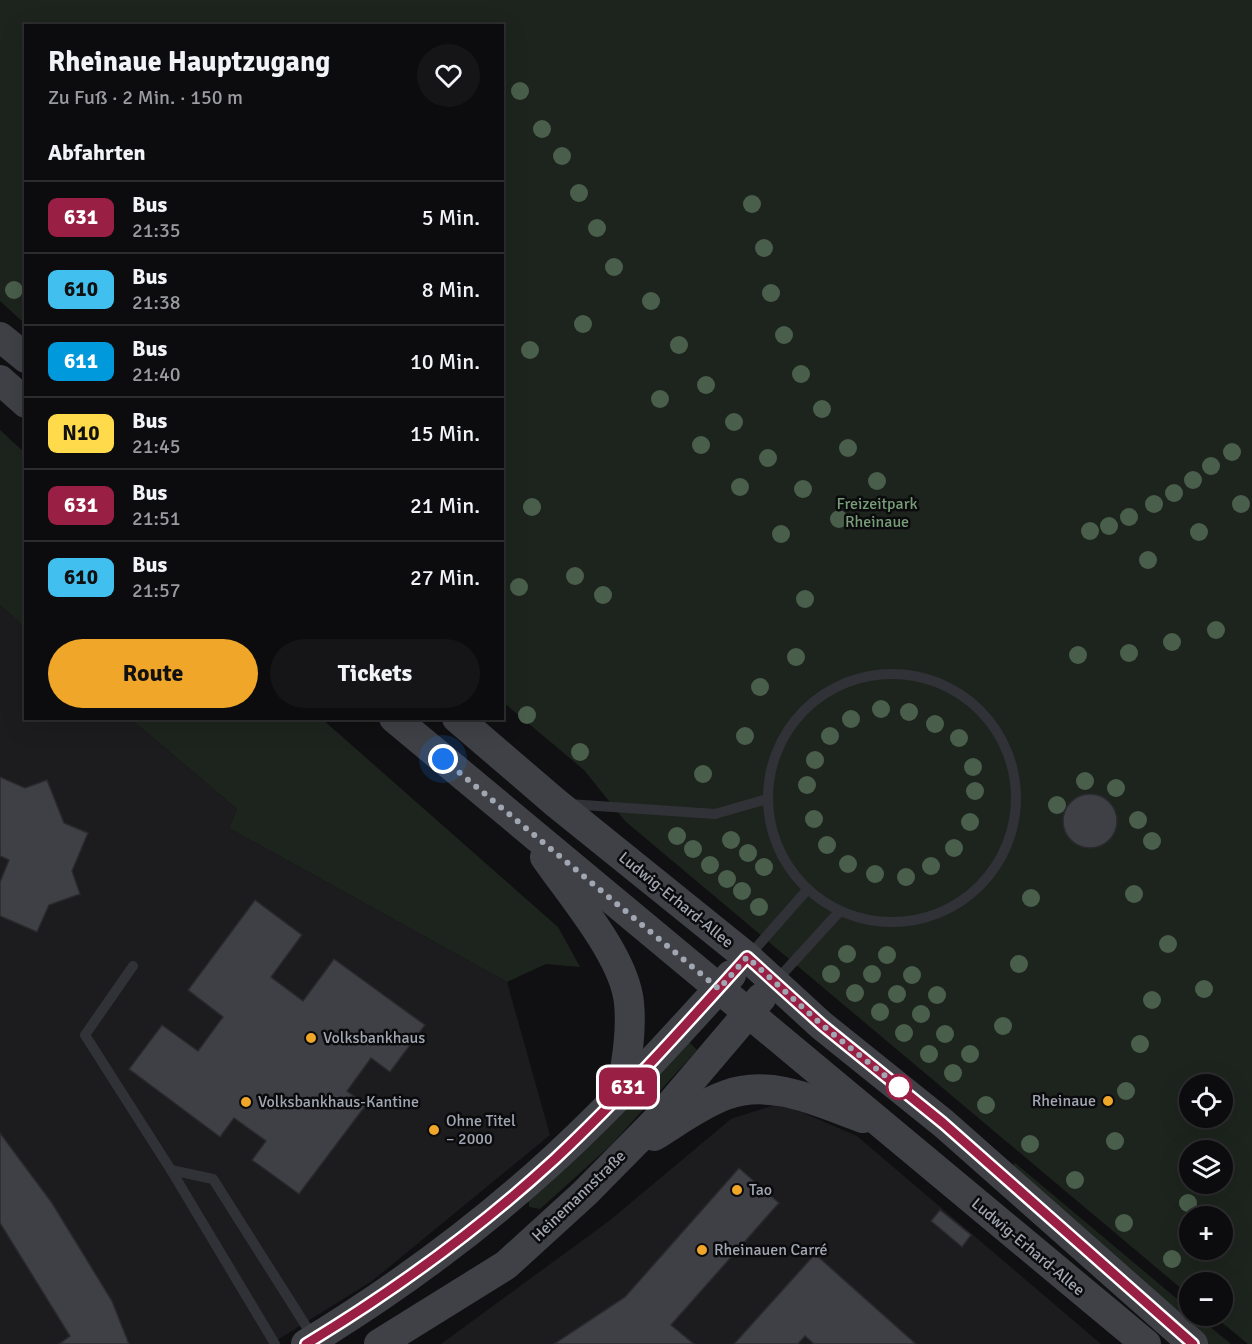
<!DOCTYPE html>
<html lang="de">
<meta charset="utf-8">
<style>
:root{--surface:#0c0c0e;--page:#151517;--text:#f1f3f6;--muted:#9a9b9e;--line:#2c2c2e;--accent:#f0a729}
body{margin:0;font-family:Signika,sans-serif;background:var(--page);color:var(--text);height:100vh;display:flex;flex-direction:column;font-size:22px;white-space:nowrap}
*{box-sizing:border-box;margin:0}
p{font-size:20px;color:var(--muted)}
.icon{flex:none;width:33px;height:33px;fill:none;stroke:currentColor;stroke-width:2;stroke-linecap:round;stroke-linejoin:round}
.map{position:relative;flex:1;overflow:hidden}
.side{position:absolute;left:24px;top:24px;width:480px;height:696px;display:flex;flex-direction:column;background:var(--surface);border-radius:0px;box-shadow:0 6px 24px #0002,0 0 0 2px var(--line)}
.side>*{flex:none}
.badge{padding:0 12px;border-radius:9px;font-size:21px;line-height:39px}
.tools{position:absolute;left:1179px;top:1074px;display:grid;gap:12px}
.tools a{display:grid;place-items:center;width:54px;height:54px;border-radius:50%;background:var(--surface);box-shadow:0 6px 24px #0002,0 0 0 2px var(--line);font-size:30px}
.you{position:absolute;width:30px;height:30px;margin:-15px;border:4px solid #fff;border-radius:50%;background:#1a73e8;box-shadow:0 0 0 9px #1a73e833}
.map>.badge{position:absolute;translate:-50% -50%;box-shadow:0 0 0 3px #fff}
h2{padding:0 24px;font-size:22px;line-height:54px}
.round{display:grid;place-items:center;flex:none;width:63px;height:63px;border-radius:32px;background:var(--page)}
.head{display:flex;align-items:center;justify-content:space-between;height:102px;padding:0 24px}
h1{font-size:28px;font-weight:800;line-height:45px}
.button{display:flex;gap:12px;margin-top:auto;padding:12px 24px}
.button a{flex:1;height:69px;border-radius:36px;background:var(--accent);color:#111;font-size:24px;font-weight:800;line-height:69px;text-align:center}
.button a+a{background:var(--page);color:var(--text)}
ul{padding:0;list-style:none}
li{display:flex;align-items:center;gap:18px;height:72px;padding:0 24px;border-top:2px solid var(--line)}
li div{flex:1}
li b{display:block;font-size:22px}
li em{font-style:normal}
li .badge{min-width:66px;font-weight:700;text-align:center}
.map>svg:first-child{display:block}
.built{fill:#1c1c1f}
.green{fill:#1d241d;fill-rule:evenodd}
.building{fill:#3f4045;stroke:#2a2a2e;stroke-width:1.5}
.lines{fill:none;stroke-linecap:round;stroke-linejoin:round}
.service{stroke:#313237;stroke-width:10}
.secondary{stroke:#3f4147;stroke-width:30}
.tree{fill:#495e4b}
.line-casing{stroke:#fff;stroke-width:14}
.line{stroke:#991f44;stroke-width:9}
.walk{stroke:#a1a7b2;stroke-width:6;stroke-dasharray:0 10.8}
.poi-dot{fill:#f0a729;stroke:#0b0b0d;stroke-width:2}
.stop-dot{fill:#fff;stroke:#991f44;stroke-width:3}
.labels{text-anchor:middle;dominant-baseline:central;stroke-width:5;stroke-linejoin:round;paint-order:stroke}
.park-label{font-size:16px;fill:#789e79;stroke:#0b0b0d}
.street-label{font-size:16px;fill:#a1a7b2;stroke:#0b0b0d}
.poi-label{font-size:16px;fill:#a1a7b2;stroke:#0b0b0d;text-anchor:start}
</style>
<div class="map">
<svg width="1252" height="1344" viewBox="0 0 1252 1344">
<rect width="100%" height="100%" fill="#101012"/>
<g class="built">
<path d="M 0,605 L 25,627 L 26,718 L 131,719 L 237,809 L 229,828 L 507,982 L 550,1135 L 372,1281 L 271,1344 L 0,1344 Z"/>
<path d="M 780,1103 L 857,1136 L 1101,1344 L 441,1344 L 609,1221 L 731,1119 Z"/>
</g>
<g class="green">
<path d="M 0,0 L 1252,0 L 1252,1344 L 1248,1344 L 1214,1316 L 1222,1316 L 1222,1282 L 1190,1282 L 1189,1295 L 625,821 L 584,770 L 503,702 L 502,26 L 26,26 L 25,324 L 0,301 ZM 1190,1084 L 1222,1084 L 1222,1118 L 1190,1118 ZM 1190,1150 L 1222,1150 L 1222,1184 L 1190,1184 ZM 1190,1216 L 1222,1216 L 1222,1250 L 1190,1250 Z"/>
<path d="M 0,430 L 25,453 L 25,627 L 0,605 Z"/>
<path d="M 131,719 L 322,719 L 558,927 L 580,967 L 546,964 L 507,982 L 229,828 L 237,809 Z"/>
<path d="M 688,1041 L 697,1050 L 611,1145 L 540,1209 L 529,1207 L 529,1200 Z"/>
<path d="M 1015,1163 L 1189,1309 L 1190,1316 L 1197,1316 L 1231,1344 L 1208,1344 L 1013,1165 Z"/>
</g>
<g class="building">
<path d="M 0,777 L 25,788 L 47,780 L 64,823 L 88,833 L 72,871 L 80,894 L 49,905 L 37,932 L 0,916 L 0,882 L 9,860 L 0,856 Z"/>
<circle cx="1090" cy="821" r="27"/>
<path d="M 255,900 L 302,935 L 271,977 L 303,1001 L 334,959 L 425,1025 L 390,1072 L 371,1058 L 347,1091 L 366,1105 L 299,1194 L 252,1160 L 266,1141 L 234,1118 L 220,1137 L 129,1069 L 162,1025 L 198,1051 L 223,1017 L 188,990 Z"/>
<path d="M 0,1133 L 52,1203 L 112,1301 L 129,1344 L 59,1344 L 70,1336 L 0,1223 Z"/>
<path d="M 739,1168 L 779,1203 L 671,1325 L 694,1344 L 554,1344 L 625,1297 Z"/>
<path d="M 940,1210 L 971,1235 L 962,1247 L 931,1221 Z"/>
<path d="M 815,1254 L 916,1344 L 814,1344 L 805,1336 L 798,1344 L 734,1344 Z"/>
</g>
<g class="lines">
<g class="service">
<circle cx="892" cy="798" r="124"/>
<path d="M 569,804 L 715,814 L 767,799"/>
<path d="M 748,957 L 807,890"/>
<path d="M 133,966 L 85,1035 L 171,1170 L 275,1344"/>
<path d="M 775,982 L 840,911"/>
<path d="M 171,1170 L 213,1179 L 313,1337"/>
</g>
<g class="secondary">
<path d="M 0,337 L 26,358"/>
<path d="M 0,380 L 26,403"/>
<path d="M 394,718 L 1146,1344"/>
<path d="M 457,718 L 556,803 L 747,957 L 821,1025 L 943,1123 L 1193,1344"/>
<path d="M 545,857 C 571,895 625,957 629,1003 C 632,1033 626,1064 621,1094"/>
<path d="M 654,1136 C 677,1122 701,1104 726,1095 C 772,1078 820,1103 863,1118"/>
<path d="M 306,1344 C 393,1291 479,1228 554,1159 C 617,1101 674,1038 731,975"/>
<path d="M 379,1344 L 506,1265 L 585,1193 L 660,1117 L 761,998"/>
</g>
</g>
<g class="tree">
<circle cx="520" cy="91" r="9"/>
<circle cx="542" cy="129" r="9"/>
<circle cx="562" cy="156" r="9"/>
<circle cx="579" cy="193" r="9"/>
<circle cx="752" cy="204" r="9"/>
<circle cx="597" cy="228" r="9"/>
<circle cx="764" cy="248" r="9"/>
<circle cx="614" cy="267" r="9"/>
<circle cx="14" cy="290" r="9"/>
<circle cx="771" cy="293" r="9"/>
<circle cx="651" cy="301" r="9"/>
<circle cx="583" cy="324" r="9"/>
<circle cx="784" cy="335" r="9"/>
<circle cx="679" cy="345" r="9"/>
<circle cx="530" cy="350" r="9"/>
<circle cx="801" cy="374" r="9"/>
<circle cx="706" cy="385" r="9"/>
<circle cx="660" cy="399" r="9"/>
<circle cx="822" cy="409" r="9"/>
<circle cx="734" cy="422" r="9"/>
<circle cx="701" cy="445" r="9"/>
<circle cx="848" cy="448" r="9"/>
<circle cx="1232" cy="452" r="9"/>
<circle cx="768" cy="458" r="9"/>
<circle cx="1211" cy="466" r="9"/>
<circle cx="1193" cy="480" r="9"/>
<circle cx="877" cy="481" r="9"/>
<circle cx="740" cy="487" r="9"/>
<circle cx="803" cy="489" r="9"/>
<circle cx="1174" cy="493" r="9"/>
<circle cx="1154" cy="504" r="9"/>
<circle cx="1241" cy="504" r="9"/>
<circle cx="532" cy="507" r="9"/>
<circle cx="1129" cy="517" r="9"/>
<circle cx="839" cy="519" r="9"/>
<circle cx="1109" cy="526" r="9"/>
<circle cx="1090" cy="531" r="9"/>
<circle cx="1199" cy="532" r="9"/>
<circle cx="781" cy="534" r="9"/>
<circle cx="1148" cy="560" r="9"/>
<circle cx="575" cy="576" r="9"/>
<circle cx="519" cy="587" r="9"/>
<circle cx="603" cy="595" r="9"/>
<circle cx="805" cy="599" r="9"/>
<circle cx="1216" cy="630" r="9"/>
<circle cx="1172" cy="642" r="9"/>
<circle cx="1129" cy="653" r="9"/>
<circle cx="1078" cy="655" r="9"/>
<circle cx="796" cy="657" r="9"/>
<circle cx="760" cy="687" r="9"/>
<circle cx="881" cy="709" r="9"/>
<circle cx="909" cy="712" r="9"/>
<circle cx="527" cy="715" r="9"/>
<circle cx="851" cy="719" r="9"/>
<circle cx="935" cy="724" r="9"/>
<circle cx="745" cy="736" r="9"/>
<circle cx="830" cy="736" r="9"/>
<circle cx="959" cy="738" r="9"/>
<circle cx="580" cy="752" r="9"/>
<circle cx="815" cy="760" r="9"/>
<circle cx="973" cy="767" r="9"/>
<circle cx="703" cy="774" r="9"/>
<circle cx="1085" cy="781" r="9"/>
<circle cx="807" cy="785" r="9"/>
<circle cx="1116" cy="788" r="9"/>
<circle cx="975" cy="791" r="9"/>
<circle cx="1057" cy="805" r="9"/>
<circle cx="814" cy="819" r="9"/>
<circle cx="1138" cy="820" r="9"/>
<circle cx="970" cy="822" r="9"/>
<circle cx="677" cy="836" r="9"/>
<circle cx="731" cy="840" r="9"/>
<circle cx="1152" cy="841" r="9"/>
<circle cx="827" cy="845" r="9"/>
<circle cx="954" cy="848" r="9"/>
<circle cx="693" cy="849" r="9"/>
<circle cx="748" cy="853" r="9"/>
<circle cx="848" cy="864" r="9"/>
<circle cx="710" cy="865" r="9"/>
<circle cx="931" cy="866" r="9"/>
<circle cx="764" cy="867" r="9"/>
<circle cx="875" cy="874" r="9"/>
<circle cx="906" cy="877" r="9"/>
<circle cx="727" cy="879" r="9"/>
<circle cx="742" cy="891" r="9"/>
<circle cx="1134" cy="894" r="9"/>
<circle cx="1031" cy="898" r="9"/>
<circle cx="759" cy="907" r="9"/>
<circle cx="1168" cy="944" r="9"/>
<circle cx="847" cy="954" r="9"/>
<circle cx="887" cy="955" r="9"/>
<circle cx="1019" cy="964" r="9"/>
<circle cx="831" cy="974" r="9"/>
<circle cx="872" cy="974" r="9"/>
<circle cx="912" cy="975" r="9"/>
<circle cx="1204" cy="989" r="9"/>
<circle cx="855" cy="993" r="9"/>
<circle cx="897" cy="994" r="9"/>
<circle cx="937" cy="995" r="9"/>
<circle cx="1152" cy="1000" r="9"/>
<circle cx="880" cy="1012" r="9"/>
<circle cx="921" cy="1014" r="9"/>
<circle cx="1003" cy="1026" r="9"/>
<circle cx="904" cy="1033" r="9"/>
<circle cx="945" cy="1034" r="9"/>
<circle cx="1140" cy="1044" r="9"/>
<circle cx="929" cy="1054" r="9"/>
<circle cx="970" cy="1054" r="9"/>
<circle cx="953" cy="1073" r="9"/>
<circle cx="1126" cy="1091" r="9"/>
<circle cx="986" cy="1105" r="9"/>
<circle cx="1115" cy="1141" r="9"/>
<circle cx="1030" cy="1144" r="9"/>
<circle cx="1075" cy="1180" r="9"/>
<circle cx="1188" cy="1203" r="9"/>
<circle cx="1124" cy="1223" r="9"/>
<circle cx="1172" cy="1259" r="9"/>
</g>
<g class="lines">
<defs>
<path id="line" d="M 306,1344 C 392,1292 481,1227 555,1159 C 623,1095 685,1026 747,957 L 822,1025 L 943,1123 L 1193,1344"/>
</defs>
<use href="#line" class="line-casing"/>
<use href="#line" class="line"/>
<path class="walk" d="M 443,759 L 719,989 L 747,957 L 822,1025 L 899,1087"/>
</g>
<g class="poi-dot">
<circle cx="311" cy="1038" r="6"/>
<circle cx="1108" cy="1101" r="6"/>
<circle cx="246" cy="1102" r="6"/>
<circle cx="434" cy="1130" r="6"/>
<circle cx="737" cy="1190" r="6"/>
<circle cx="702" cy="1250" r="6"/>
</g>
<circle class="stop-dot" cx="899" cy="1087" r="12"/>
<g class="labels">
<g class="park-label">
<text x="877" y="504">Freizeitpark<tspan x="877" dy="18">Rheinaue</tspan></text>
</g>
<g class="street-label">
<text transform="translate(676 900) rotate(39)">Ludwig-Erhard-Allee</text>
<text transform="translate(579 1196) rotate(-44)">Heinemannstraße</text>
<text transform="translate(1028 1247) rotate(40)">Ludwig-Erhard-Allee</text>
</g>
<g class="poi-label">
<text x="323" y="1038">Volksbankhaus</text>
<text x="1096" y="1101" text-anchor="end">Rheinaue</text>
<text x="258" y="1102">Volksbankhaus-Kantine</text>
<text x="446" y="1121">Ohne Titel<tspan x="446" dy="18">– 2000</tspan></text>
<text x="749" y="1190">Tao</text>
<text x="714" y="1250">Rheinauen Carré</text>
</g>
</g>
</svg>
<div class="tools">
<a><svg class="icon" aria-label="locate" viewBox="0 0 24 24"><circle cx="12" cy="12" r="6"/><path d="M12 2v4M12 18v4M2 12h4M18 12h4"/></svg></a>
<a><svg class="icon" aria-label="layers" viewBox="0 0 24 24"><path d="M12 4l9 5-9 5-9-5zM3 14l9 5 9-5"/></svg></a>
<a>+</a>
<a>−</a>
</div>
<div class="you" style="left:443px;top:759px"></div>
<b class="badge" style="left:628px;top:1087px;background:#991f44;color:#fff">631</b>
<section class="side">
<div class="head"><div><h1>Rheinaue Hauptzugang</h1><p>Zu Fuß · 2 Min. · 150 m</p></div><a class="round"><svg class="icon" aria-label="heart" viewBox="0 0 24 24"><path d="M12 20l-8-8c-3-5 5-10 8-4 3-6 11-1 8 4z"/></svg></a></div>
<h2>Abfahrten</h2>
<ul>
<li><span class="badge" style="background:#991f44;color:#fff">631</span><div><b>Bus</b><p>21:35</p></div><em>5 Min.</em></li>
<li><span class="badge" style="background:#41bfef;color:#111">610</span><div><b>Bus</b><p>21:38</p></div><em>8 Min.</em></li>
<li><span class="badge" style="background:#0099dc;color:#fff">611</span><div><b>Bus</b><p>21:40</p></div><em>10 Min.</em></li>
<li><span class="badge" style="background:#ffdb4b;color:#111">N10</span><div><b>Bus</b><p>21:45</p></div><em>15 Min.</em></li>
<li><span class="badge" style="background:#991f44;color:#fff">631</span><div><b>Bus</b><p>21:51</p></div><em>21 Min.</em></li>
<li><span class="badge" style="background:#41bfef;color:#111">610</span><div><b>Bus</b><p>21:57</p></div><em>27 Min.</em></li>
</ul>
<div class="button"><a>Route</a><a>Tickets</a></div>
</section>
</div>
